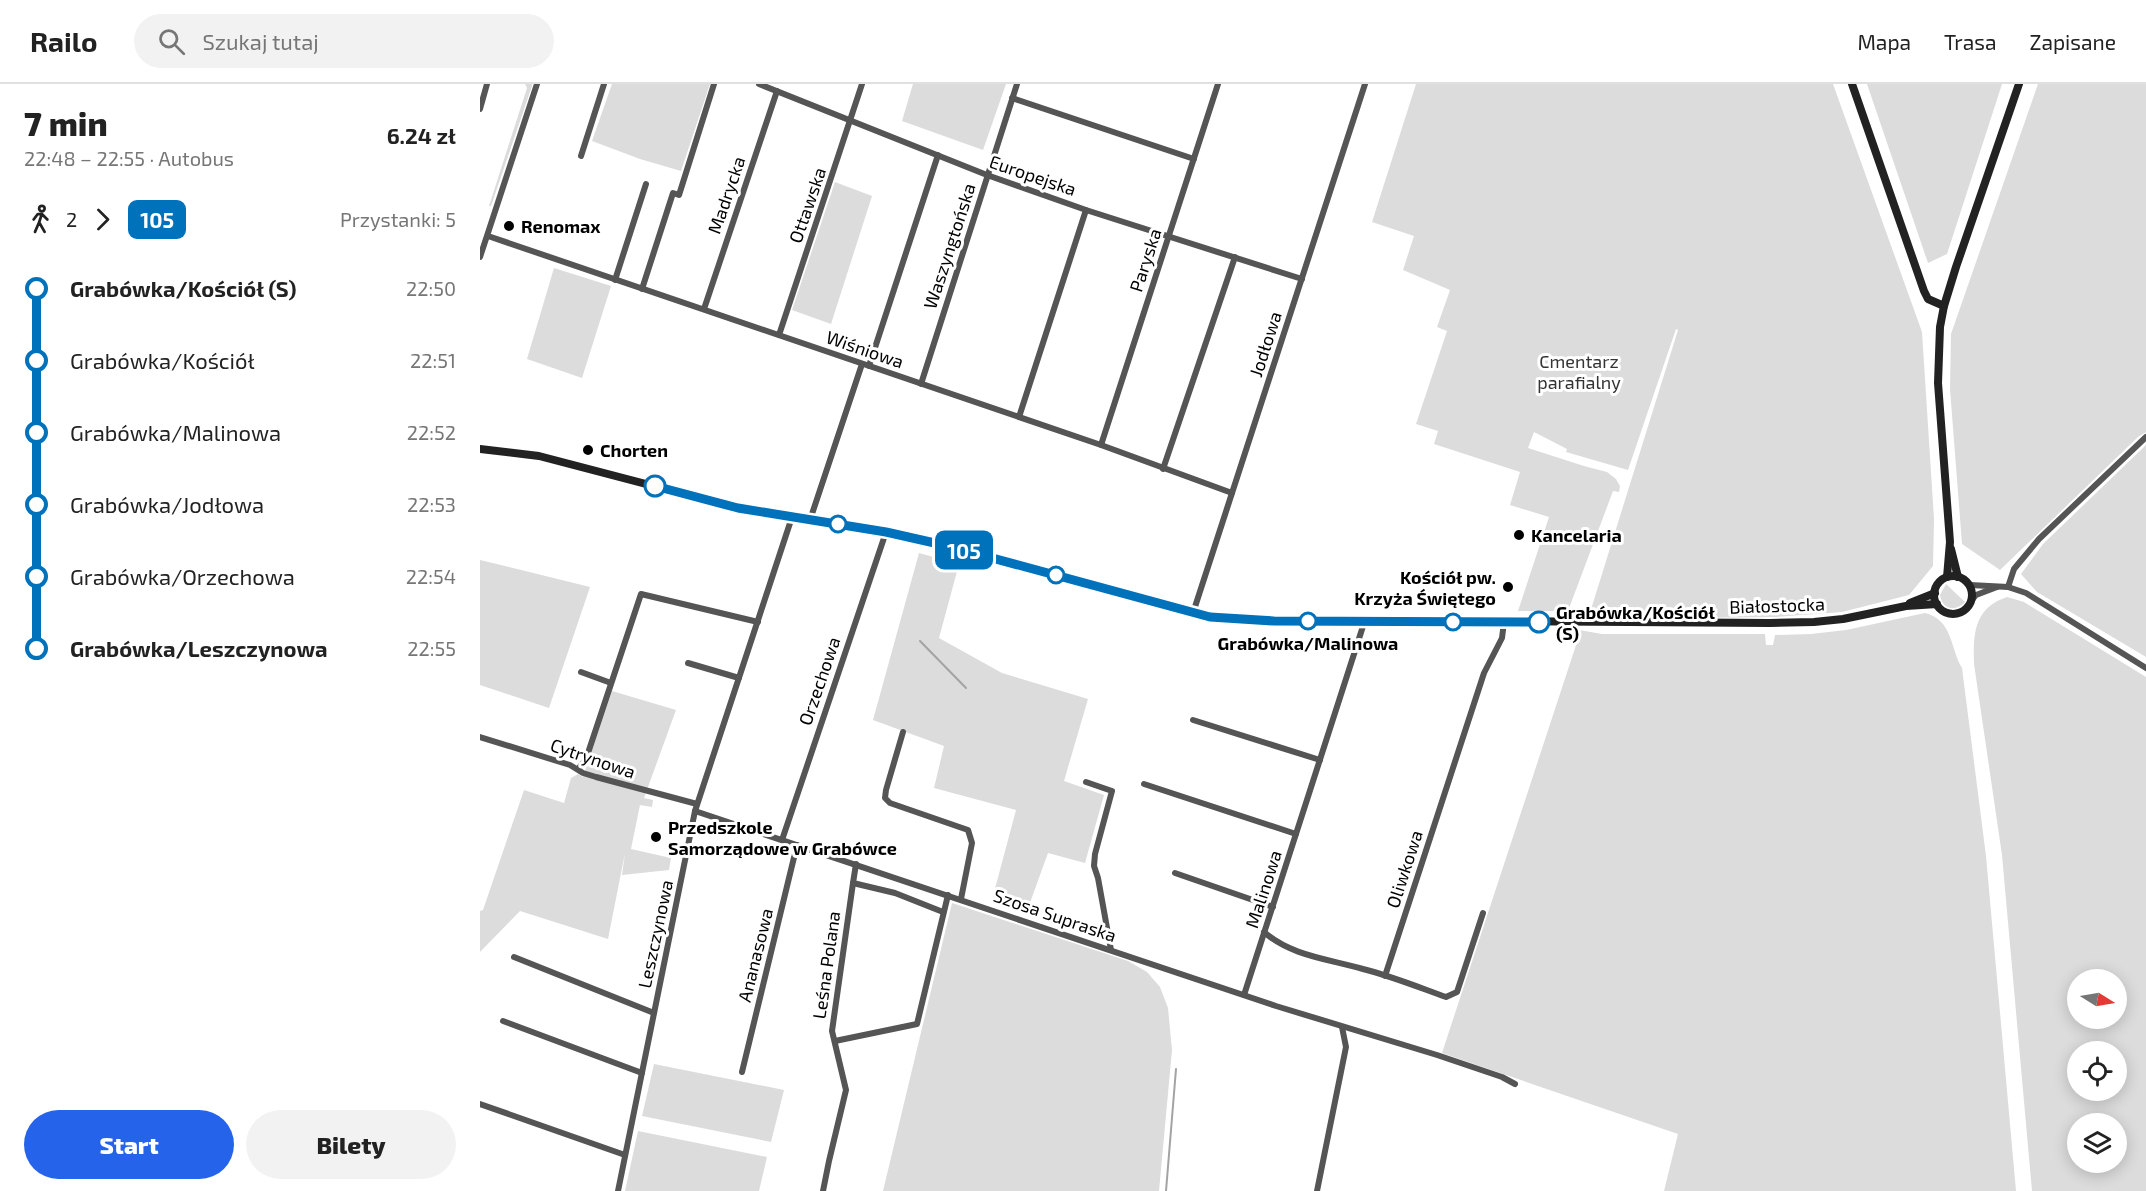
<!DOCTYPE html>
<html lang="pl">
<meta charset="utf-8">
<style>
:root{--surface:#fff;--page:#f2f2f2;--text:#222;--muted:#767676;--line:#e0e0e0;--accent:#2563eb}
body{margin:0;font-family:"Exo 2",sans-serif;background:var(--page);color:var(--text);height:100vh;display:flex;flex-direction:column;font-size:22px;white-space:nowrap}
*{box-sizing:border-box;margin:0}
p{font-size:20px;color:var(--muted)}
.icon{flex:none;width:33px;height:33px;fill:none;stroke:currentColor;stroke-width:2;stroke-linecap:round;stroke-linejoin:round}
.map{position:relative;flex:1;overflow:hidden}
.side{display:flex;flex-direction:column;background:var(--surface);width:480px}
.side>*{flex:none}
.badge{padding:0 12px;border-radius:9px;font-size:21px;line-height:39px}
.needle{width:39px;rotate:101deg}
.buttons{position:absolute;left:1587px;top:885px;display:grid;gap:12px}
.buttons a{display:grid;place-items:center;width:60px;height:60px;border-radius:50%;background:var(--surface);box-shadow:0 3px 15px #0003;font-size:30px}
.map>.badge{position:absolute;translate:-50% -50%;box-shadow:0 0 0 3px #fff}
.legs{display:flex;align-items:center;gap:9px;height:66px;padding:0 24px;font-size:20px}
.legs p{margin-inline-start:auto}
.head{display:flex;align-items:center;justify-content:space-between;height:102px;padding:0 24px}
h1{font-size:33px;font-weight:800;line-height:45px}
.primary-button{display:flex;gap:12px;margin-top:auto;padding:12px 24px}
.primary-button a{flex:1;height:69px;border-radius:36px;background:var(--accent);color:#fff;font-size:24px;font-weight:800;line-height:69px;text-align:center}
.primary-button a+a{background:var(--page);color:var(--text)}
ul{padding:0 24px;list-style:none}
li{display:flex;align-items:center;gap:21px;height:72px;font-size:22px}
li i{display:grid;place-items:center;width:9px;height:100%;margin:0 8px;background:currentColor}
li i::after{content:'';width:15px;height:15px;margin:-8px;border:4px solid;border-radius:50%;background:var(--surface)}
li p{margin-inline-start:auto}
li:first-child i{background:linear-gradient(#0000 50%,currentColor 0)}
li:last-child i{background:linear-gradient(currentColor 50%,#0000 0)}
header{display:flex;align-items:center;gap:36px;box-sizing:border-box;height:84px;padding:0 30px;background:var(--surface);border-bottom:2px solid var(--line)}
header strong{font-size:28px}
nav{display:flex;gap:33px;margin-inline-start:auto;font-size:21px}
.search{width:420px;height:54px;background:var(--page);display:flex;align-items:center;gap:15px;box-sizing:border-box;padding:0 21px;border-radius:33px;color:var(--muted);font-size:22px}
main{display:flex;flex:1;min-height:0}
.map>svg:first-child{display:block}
.green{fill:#dcdcdc;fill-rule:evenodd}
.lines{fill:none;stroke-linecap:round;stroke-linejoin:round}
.stream{stroke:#a3a3a3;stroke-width:2}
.street{stroke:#555;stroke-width:6}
.secondary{stroke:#222;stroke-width:8}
.line-1-casing{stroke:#fff;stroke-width:14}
.line-1{stroke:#0072bc;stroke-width:9}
.poi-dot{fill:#000;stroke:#fff;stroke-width:2}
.stop-1-dot{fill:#fff;stroke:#0072bc;stroke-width:3}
.labels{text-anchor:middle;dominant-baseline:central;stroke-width:6;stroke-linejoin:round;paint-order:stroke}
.street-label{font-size:18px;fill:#000;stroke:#fff}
.poi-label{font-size:18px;font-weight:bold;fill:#000;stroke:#fff;text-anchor:start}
.park-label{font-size:18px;fill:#333;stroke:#fff}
.stop-label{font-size:18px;font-weight:bold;fill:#000;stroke:#fff;text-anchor:start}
</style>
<header>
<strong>Railo</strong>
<div class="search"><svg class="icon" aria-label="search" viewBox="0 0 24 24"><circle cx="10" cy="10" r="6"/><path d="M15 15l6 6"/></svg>Szukaj tutaj</div>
<nav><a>Mapa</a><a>Trasa</a><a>Zapisane</a></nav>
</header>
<main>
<section class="side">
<div class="head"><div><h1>7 min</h1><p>22:48 – 22:55 · Autobus</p></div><b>6.24 zł</b></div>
<div class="legs"><svg class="icon" aria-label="walk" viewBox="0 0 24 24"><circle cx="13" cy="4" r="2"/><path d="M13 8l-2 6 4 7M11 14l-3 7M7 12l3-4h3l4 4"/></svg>2<svg class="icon" aria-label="forward" viewBox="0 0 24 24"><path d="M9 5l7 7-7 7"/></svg><b class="badge" style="background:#0072bc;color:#fff">105</b><p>Przystanki: 5</p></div>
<ul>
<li><i style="color:#0072bc"></i><b>Grabówka/Kościół (S)</b><p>22:50</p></li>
<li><i style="color:#0072bc"></i><span>Grabówka/Kościół</span><p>22:51</p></li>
<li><i style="color:#0072bc"></i><span>Grabówka/Malinowa</span><p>22:52</p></li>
<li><i style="color:#0072bc"></i><span>Grabówka/Jodłowa</span><p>22:53</p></li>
<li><i style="color:#0072bc"></i><span>Grabówka/Orzechowa</span><p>22:54</p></li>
<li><i style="color:#0072bc"></i><b>Grabówka/Leszczynowa</b><p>22:55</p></li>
</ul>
<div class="primary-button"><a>Start</a><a>Bilety</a></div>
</section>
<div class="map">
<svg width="1666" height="1107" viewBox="0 0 1666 1107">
<rect width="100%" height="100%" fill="#fff"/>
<g class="green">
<path d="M 45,0 L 52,0 L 52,2 L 11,122 L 9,122 L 47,4 Z"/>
<path d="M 132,0 L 230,0 L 201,87 L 160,75 L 112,57 Z"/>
<path d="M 433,0 L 526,0 L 503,66 L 422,37 Z"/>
<path d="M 936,0 L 1353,0 L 1442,248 L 1454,435 L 1453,482 L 1429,511 L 1362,528 L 1296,533 L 1108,535 L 1198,246 L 1196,245 L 1148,386 L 1086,368 L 1087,365 L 1054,348 L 1048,364 L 1104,382 L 1127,388 L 1136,395 L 1140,402 L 1139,408 L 1133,407 L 1088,527 L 1038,527 L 1069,433 L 1030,421 L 1040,388 L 954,360 L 958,347 L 936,340 L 967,247 L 957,243 L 970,206 L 923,186 L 934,152 L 892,138 Z"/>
<path d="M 1387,0 L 1522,0 L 1467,170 L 1448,179 Z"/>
<path d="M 1558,0 L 1666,0 L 1666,348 L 1658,353 L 1520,486 L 1482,460 L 1470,305 L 1471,250 Z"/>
<path d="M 355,98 L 392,112 L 351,240 L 312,226 Z"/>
<path d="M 74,184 L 131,202 L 102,294 L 47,275 Z"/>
<path d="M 1666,361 L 1666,573 L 1557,508 L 1541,490 L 1563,460 Z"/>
<path d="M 439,469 L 479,480 L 459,554 L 522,589 L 608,615 L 584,697 L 624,711 L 605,779 L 568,769 L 547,827 L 512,816 L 536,726 L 454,704 L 464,662 L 393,636 Z"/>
<path d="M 0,476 L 110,503 L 69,624 L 0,601 Z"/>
<path d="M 1466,500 L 1485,518 C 1476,528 1462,526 1460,511 Z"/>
<path d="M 1527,513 L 1544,518 L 1666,593 L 1666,1107 L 1552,1107 L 1522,771 L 1494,580 C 1493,550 1494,524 1527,513 ZM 1598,896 L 1636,896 L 1636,934 L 1598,934 ZM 1598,968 L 1636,968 L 1636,1006 L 1598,1006 ZM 1598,1040 L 1636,1040 L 1636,1078 L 1598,1078 Z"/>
<path d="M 1445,529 C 1473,536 1470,564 1482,584 L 1506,772 L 1536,1107 L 1184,1107 L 1198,1050 L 962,969 L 1099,552 L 1099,546 L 1122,550 L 1285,550 L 1286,561 L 1293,561 L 1295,551 L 1331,550 L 1366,546 Z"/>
<path d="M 132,607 L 196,626 L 164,714 L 173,716 L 172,723 L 160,721 L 151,765 L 191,774 L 189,786 L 142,791 L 145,769 L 128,855 L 40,827 L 0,868 L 0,827 L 3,826 L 44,706 L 84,719 L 91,694 L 98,690 L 103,693 Z"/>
<path d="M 472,819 L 648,877 L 667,888 L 680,903 L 688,924 L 692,966 L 679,1107 L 403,1107 Z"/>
<path d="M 174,980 L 304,1006 L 291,1058 L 162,1032 Z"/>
<path d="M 158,1047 L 287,1073 L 279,1107 L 145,1107 Z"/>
</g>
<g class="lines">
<g class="stream">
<path d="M 440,557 L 486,604"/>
<path d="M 686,1107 L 696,985"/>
</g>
<g class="street">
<path d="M 279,0 L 507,91 L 606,126 L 822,195"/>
<path d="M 532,14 L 714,75"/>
<path d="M 0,25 L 7,0"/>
<path d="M 101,72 L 124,0"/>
<path d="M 8,152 L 621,361 L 752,409"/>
<path d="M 0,173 L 57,0"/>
<path d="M 135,196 L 166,100"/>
<path d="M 162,205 L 193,109 L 199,111 L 234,0"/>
<path d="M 224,225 L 297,7"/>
<path d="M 299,251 L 382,0"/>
<path d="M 389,282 L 458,71"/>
<path d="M 441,300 L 537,0"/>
<path d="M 539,333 L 606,126"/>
<path d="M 621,361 L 738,0"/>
<path d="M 683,385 L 755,173"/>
<path d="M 330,436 L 382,280"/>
<path d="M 1490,501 L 1528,503 L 1546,509 L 1666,584"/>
<path d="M 1528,503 L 1534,485 L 1559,455 L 1666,353"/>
<path d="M 1492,516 L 1496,511 L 1517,503"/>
<path d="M 713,529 L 885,0"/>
<path d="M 208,579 L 259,594"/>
<path d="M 101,588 L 131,599"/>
<path d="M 713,636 L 840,676"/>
<path d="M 423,648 L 406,706 L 405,714 L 410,719 L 488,746 L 492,759 L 481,815"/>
<path d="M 0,653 L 90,681 L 103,689 L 116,693 L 217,720"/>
<path d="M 98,685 L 106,675 L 161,510 L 278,538"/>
<path d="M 606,698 L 632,707 L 615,770 L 614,782 L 618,794 L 631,866"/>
<path d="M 664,700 L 816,750"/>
<path d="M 215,727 L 796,922 L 957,971 L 1022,993 L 1035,1000"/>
<path d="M 302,756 L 406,448"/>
<path d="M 376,780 L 373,799 L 415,809 L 463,828"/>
<path d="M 695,789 L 793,823"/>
<path d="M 784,848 C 811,872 849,875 883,885 C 911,892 938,903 966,913 L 977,908 L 1003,829"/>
<path d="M 34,873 L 174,929"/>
<path d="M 905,892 L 1004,589 L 1022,554 L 1024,538"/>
<path d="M 764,911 L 885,536"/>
<path d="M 23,937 L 162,989"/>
<path d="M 355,957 L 437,940 L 468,811"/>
<path d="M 262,988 L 317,761"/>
<path d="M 0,1020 L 145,1071"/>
<path d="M 138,1107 L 215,727 L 312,433"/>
<path d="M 343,1107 L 349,1077 L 366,1006 L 352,947 L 373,799"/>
<path d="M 837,1107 L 866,963 L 862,943"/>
</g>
<g class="secondary">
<path d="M 1372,0 L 1444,207 L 1448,215 L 1464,222"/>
<path d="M 0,365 L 59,372 L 258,424 L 435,454 L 522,475 L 713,529 L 748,535 L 1290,539 L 1334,538 L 1363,535 L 1426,522 L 1457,520"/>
<path d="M 1471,465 L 1478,493"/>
<circle cx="1473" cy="511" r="19"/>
<path d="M 1467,493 L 1470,458 L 1458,299 L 1460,243 L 1464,222 L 1476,183 L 1539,0"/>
<path d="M 1430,519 L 1455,509"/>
</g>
</g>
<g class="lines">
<defs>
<path id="line-1" d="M 175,402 L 258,424 L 406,448 L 468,462 L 730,533 L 794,537 L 1059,538"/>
</defs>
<use href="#line-1" class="line-1-casing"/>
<use href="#line-1" class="line-1"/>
</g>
<g class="poi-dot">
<circle cx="29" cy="142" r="6"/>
<circle cx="108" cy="366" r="6"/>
<circle cx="1039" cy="451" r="6"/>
<circle cx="1028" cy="503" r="6"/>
<circle cx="176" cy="753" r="6"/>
</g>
<g class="stop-1-dot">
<circle cx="175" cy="402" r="10"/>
<circle cx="358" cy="440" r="8"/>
<circle cx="576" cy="491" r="8"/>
<circle cx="828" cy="537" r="8"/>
<circle cx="973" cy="538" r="8"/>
<circle cx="1059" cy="538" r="10"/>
</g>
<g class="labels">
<g class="street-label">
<text transform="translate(553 91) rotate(19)">Europejska</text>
<text transform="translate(246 111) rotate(-71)">Madrycka</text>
<text transform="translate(327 121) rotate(-71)">Ottawska</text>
<text transform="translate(469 162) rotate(-72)">Waszyngtońska</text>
<text transform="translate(665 176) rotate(-72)">Paryska</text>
<text transform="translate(785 260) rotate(-72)">Jodłowa</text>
<text transform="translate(385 265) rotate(19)">Wiśniowa</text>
<text transform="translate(1297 521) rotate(-2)">Białostocka</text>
<text transform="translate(339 597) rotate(-71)">Orzechowa</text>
<text transform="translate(113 674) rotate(19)">Cytrynowa</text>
<text transform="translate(924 785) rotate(-72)">Oliwkowa</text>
<text transform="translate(783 805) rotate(-72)">Malinowa</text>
<text transform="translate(575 831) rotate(19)">Szosa Supraska</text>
<text transform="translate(175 850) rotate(-78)">Leszczynowa</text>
<text transform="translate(275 871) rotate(-76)">Ananasowa</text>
<text transform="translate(346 881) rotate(-82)">Leśna Polana</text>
</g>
<g class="poi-label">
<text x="41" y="142">Renomax</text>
<text x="120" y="366">Chorten</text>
<text x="1051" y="451">Kancelaria</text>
<text x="1016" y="493" text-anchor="end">Kościół pw.<tspan x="1016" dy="21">Krzyża Świętego</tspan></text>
<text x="188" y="743">Przedszkole<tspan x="188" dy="21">Samorządowe w Grabówce</tspan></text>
</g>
<g class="park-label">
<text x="1099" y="277">Cmentarz<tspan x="1099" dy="21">parafialny</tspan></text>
</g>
<g class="stop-label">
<text x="1076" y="528">Grabówka/Kościół<tspan x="1076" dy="21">(S)</tspan></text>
<text x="828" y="559" text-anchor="middle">Grabówka/Malinowa</text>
</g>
</g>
</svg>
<div class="buttons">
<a><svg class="needle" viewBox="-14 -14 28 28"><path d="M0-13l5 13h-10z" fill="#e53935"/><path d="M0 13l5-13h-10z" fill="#767676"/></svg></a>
<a><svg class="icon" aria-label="locate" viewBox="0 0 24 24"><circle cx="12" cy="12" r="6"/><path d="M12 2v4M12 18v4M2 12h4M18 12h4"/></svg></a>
<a><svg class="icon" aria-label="layers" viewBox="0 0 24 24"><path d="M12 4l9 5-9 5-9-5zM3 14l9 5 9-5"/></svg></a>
</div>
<b class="badge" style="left:484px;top:466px;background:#0072bc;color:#fff">105</b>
</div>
</main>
